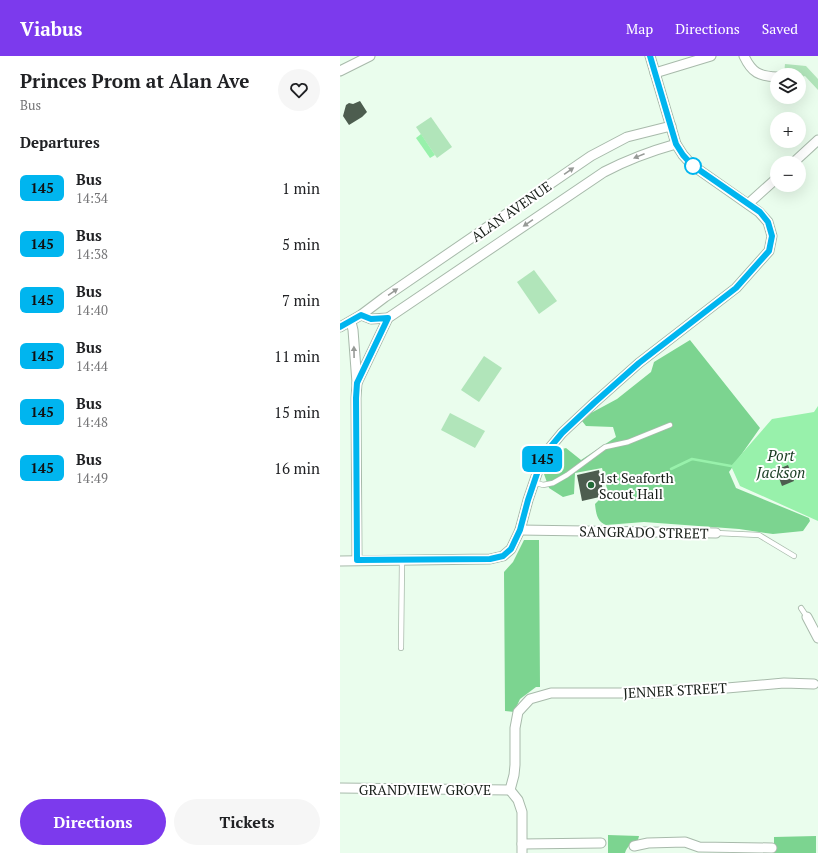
<!DOCTYPE html>
<meta charset="utf-8">
<style>
:root{--surface:#fff;--page:#f6f6f6;--text:#202124;--muted:#757577;--accent:#7c3aed}
body{margin:0;font-family:"PT Serif",serif;background:var(--page);color:var(--text);height:100vh;display:flex;flex-direction:column;font-size:15px;white-space:nowrap}
*{box-sizing:border-box;margin:0}
p{font-size:13px;color:var(--muted)}
.icon{flex:none;width:22px;height:22px;fill:none;stroke:currentColor;stroke-width:2;stroke-linecap:round;stroke-linejoin:round}
.map{position:relative;flex:1;overflow:hidden}
.sheet{display:flex;flex-direction:column;background:var(--surface);width:340px}
.sheet>*{flex:none}
.badge{padding:0 8px;border-radius:6px;font-size:14px;line-height:26px}
.controls{position:absolute;left:430px;top:12px;display:grid;gap:8px}
.controls a{display:grid;place-items:center;width:36px;height:36px;border-radius:50%;background:var(--surface);box-shadow:0 4px 16px #0002;font-size:20px}
.map>.badge{position:absolute;translate:-50% -50%;box-shadow:0 0 0 2px #fff}
h2{padding:0 20px;font-size:15px;line-height:36px}
.round{display:grid;place-items:center;flex:none;width:42px;height:42px;border-radius:21px;background:var(--page)}
.headline{display:flex;align-items:center;justify-content:space-between;height:68px;padding:0 20px}
h1{font-size:19px;font-weight:700;line-height:30px}
.button{display:flex;gap:8px;margin-top:auto;padding:8px 20px}
.button a{flex:1;height:46px;border-radius:24px;background:var(--accent);color:#fff;font-size:16px;font-weight:700;line-height:46px;text-align:center}
.button a+a{background:var(--page);color:var(--text)}
ul{padding:0;list-style:none}
li{display:flex;align-items:center;gap:12px;height:56px;padding:0 20px}
li div{flex:1}
li b{display:block;font-size:15px}
li em{font-style:normal}
li .badge{min-width:44px;font-weight:700;text-align:center}
header{display:flex;align-items:center;gap:24px;box-sizing:border-box;height:56px;padding:0 20px;background:var(--accent);color:#fff}
header strong{font-size:19px}
nav{display:flex;gap:22px;margin-inline-start:auto;font-size:14px}
main{display:flex;flex:1;min-height:0}
.map>svg:first-child{display:block}
.green{fill:#b1e5ba}
.forest{fill:#7cd490}
.water{fill:#98f1ab}
.lines{fill:none;stroke-linecap:round;stroke-linejoin:round}
.stream{stroke:#98f1ab;stroke-width:2.5}
.building{fill:#4d5d4f}
.service-casing{stroke:#a8baab;stroke-width:6}
.minor-casing{stroke:#a8baab;stroke-width:11}
.service{stroke:#fff;stroke-width:4.5}
.minor{stroke:#fff;stroke-width:9}
.oneway{fill:#979a97}
.line-casing{stroke:#fff;stroke-width:9}
.line{stroke:#00b5ef;stroke-width:6}
.stop-dot{fill:#fff;stroke:#00b5ef;stroke-width:2}
.poi-dot{fill:#226a37;stroke:#fff;stroke-width:1.5}
.labels{text-anchor:middle;dominant-baseline:central;stroke-width:4;stroke-linejoin:round;paint-order:stroke}
.street-label{font-size:14px;fill:#171e18;stroke:#fff}
.poi-label{font-size:14px;fill:#171e18;stroke:#fff;text-anchor:start}
.water-label{font-size:15px;font-style:italic;fill:#193d22;stroke:#fff}
</style>
<header>
<strong>Viabus</strong>
<nav><a>Map</a><a>Directions</a><a>Saved</a></nav>
</header>
<main>
<section class="sheet">
<div class="headline"><div><h1>Princes Prom at Alan Ave</h1><p>Bus</p></div><a class="round"><svg class="icon" aria-label="heart" viewBox="0 0 24 24"><path d="M12 20l-8-8c-3-5 5-10 8-4 3-6 11-1 8 4z"/></svg></a></div>
<h2>Departures</h2>
<ul>
<li><span class="badge" style="background:#00b5ef;color:#111">145</span><div><b>Bus</b><p>14:34</p></div><em>1 min</em></li>
<li><span class="badge" style="background:#00b5ef;color:#111">145</span><div><b>Bus</b><p>14:38</p></div><em>5 min</em></li>
<li><span class="badge" style="background:#00b5ef;color:#111">145</span><div><b>Bus</b><p>14:40</p></div><em>7 min</em></li>
<li><span class="badge" style="background:#00b5ef;color:#111">145</span><div><b>Bus</b><p>14:44</p></div><em>11 min</em></li>
<li><span class="badge" style="background:#00b5ef;color:#111">145</span><div><b>Bus</b><p>14:48</p></div><em>15 min</em></li>
<li><span class="badge" style="background:#00b5ef;color:#111">145</span><div><b>Bus</b><p>14:49</p></div><em>16 min</em></li>
</ul>
<div class="button"><a>Directions</a><a>Tickets</a></div>
</section>
<div class="map">
<svg width="478" height="797" viewBox="0 0 478 797">
<rect width="100%" height="100%" fill="#eafded"/>
<g class="green">
<path d="M 445,8 L 466,10 L 478,23 L 478,34 L 465,20 L 459,22 L 459,19 L 456,19 L 455,16 L 444,19 Z"/>
<path d="M 91,61 L 112,91 L 97,102 L 76,71 Z"/>
<path d="M 194,214 L 217,245 L 199,258 L 177,226 Z"/>
<path d="M 144,300 L 162,312 L 139,346 L 121,334 Z"/>
<path d="M 110,357 L 145,375 L 135,392 L 101,374 Z"/>
</g>
<g class="forest">
<path d="M 350,284 L 420,372 L 389,416 L 396,432 L 469,462 L 470,465 L 463,475 L 433,478 L 399,473 L 304,466 L 266,469 C 257,466 256,457 255,448 L 259,444 L 269,441 L 262,412 L 235,417 L 234,438 L 223,441 L 209,432 L 204,418 L 212,396 L 226,392 L 241,404 L 276,381 L 273,371 L 246,370 L 242,365 L 251,357 L 277,343 L 311,316 L 314,306 Z"/>
<path d="M 184,484 L 199,484 L 200,631 L 196,631 L 180,643 L 174,656 L 165,655 L 164,516 L 173,506 Z"/>
<path d="M 268,779 L 299,780 L 298,784 C 292,787 287,790 285,797 L 268,797 Z"/>
<path d="M 476,780 L 476,797 L 434,797 L 434,781 Z"/>
</g>
<g class="water">
<path d="M 81,78 L 95,99 L 90,102 L 76,82 Z"/>
<path d="M 478,350 L 478,465 L 400,430 L 391,410 L 432,363 L 474,356 Z"/>
</g>
<g class="lines">
<path class="stream" d="M 331,413 L 352,403 L 391,410"/>
</g>
<g class="building">
<path d="M 20,45 L 27,56 L 22,61 L 9,69 L 3,60 L 6,49 L 9,47 L 13,48 Z"/>
<path d="M 448,409 L 454,425 L 442,430 L 436,414 Z"/>
<path d="M 259,414 L 264,440 L 242,445 L 237,419 Z"/>
</g>
<g class="lines">
<defs>
<g id="service">
<path d="M 194,426 L 203,429 L 213,427 L 227,419 L 265,391 L 288,386 L 330,369"/>
<path d="M 376,477 L 419,479 L 454,500"/>
<path d="M 461,552 L 467,561"/>
<path d="M 61,592 L 62,504"/>
</g>
<g id="minor">
<path d="M 404,0 C 412,17 419,20 437,21"/>
<path d="M 0,15 L 30,0"/>
<path d="M 315,17 L 371,0"/>
<path d="M 453,107 L 478,84"/>
<path d="M 408,148 L 437,122"/>
<path d="M 21,259 L 31,263 L 48,262"/>
<path d="M 11,266 L 13,274 L 17,327 L 16,342 L 17,504"/>
<path d="M 0,271 L 21,259 L 45,241 L 251,100 L 287,81 L 331,70"/>
<path d="M 17,327 L 48,262 L 264,116 C 287,104 311,95 336,88"/>
<path d="M 180,474 L 376,477"/>
<path d="M 0,505 L 150,503 L 163,500 L 171,493 L 180,474 L 188,444 L 203,400 L 222,377 L 254,347 L 299,307 L 396,232 L 429,195 L 432,180 L 428,166 L 419,156 L 352,109 L 343,99 L 336,88 L 310,0"/>
<path d="M 467,561 L 478,582"/>
<path d="M 0,732 L 170,734"/>
<path d="M 182,788 L 261,787"/>
<path d="M 294,790 L 308,787 L 345,786 L 359,791 L 432,792"/>
<path d="M 182,797 L 182,756 L 178,744 L 170,734 L 174,719 L 175,709 L 175,672 L 178,656 L 190,643 L 211,637 L 317,637 L 336,634 L 387,632 L 444,627 L 474,628"/>
</g>
</defs>
<use href="#service" class="service-casing"/>
<use href="#minor" class="minor-casing"/>
<use href="#service" class="service"/>
<use href="#minor" class="minor"/>
</g>
<defs><path id="oneway-solid" d="M-6-.8H1V-3.2L6.5 0L1 3.2V.8H-6Z"/></defs>
<g class="oneway">
<use href="#oneway-solid" transform="translate(299 100) rotate(158)"/>
<use href="#oneway-solid" transform="translate(229 115) rotate(-35)"/>
<use href="#oneway-solid" transform="translate(188 167) rotate(146)"/>
<use href="#oneway-solid" transform="translate(53 236) rotate(-35)"/>
<use href="#oneway-solid" transform="translate(14 296) rotate(-91)"/>
</g>
<g class="lines">
<defs>
<path id="line" d="M 0,271 L 21,259 L 31,263 L 48,262 L 17,327 L 16,342 L 17,504 L 150,503 L 163,500 L 171,493 L 180,474 L 188,444 L 203,400 L 222,377 L 254,347 L 299,307 L 396,232 L 429,195 L 432,180 L 428,166 L 420,156 L 352,109 L 343,99 L 336,88 L 310,0"/>
</defs>
<use href="#line" class="line-casing"/>
<use href="#line" class="line"/>
</g>
<circle class="stop-dot" cx="353" cy="110" r="8"/>
<circle class="poi-dot" cx="251" cy="429" r="4"/>
<g class="labels">
<g class="street-label">
<text transform="translate(171 155) rotate(-35)">ALAN AVENUE</text>
<text transform="translate(304 476) rotate(1)">SANGRADO STREET</text>
<text transform="translate(335 634) rotate(-3)">JENNER STREET</text>
<text x="85" y="733">GRANDVIEW GROVE</text>
</g>
<g class="poi-label">
<text x="259" y="421">1st Seaforth<tspan x="259" dy="16">Scout Hall</tspan></text>
</g>
<g class="water-label">
<text x="441" y="399">Port<tspan x="441" dy="17">Jackson</tspan></text>
</g>
</g>
</svg>
<div class="controls">
<a><svg class="icon" aria-label="layers" viewBox="0 0 24 24"><path d="M12 4l9 5-9 5-9-5zM3 14l9 5 9-5"/></svg></a>
<a>+</a>
<a>−</a>
</div>
<b class="badge" style="left:202px;top:403px;background:#00b5ef;color:#111">145</b>
</div>
</main>
